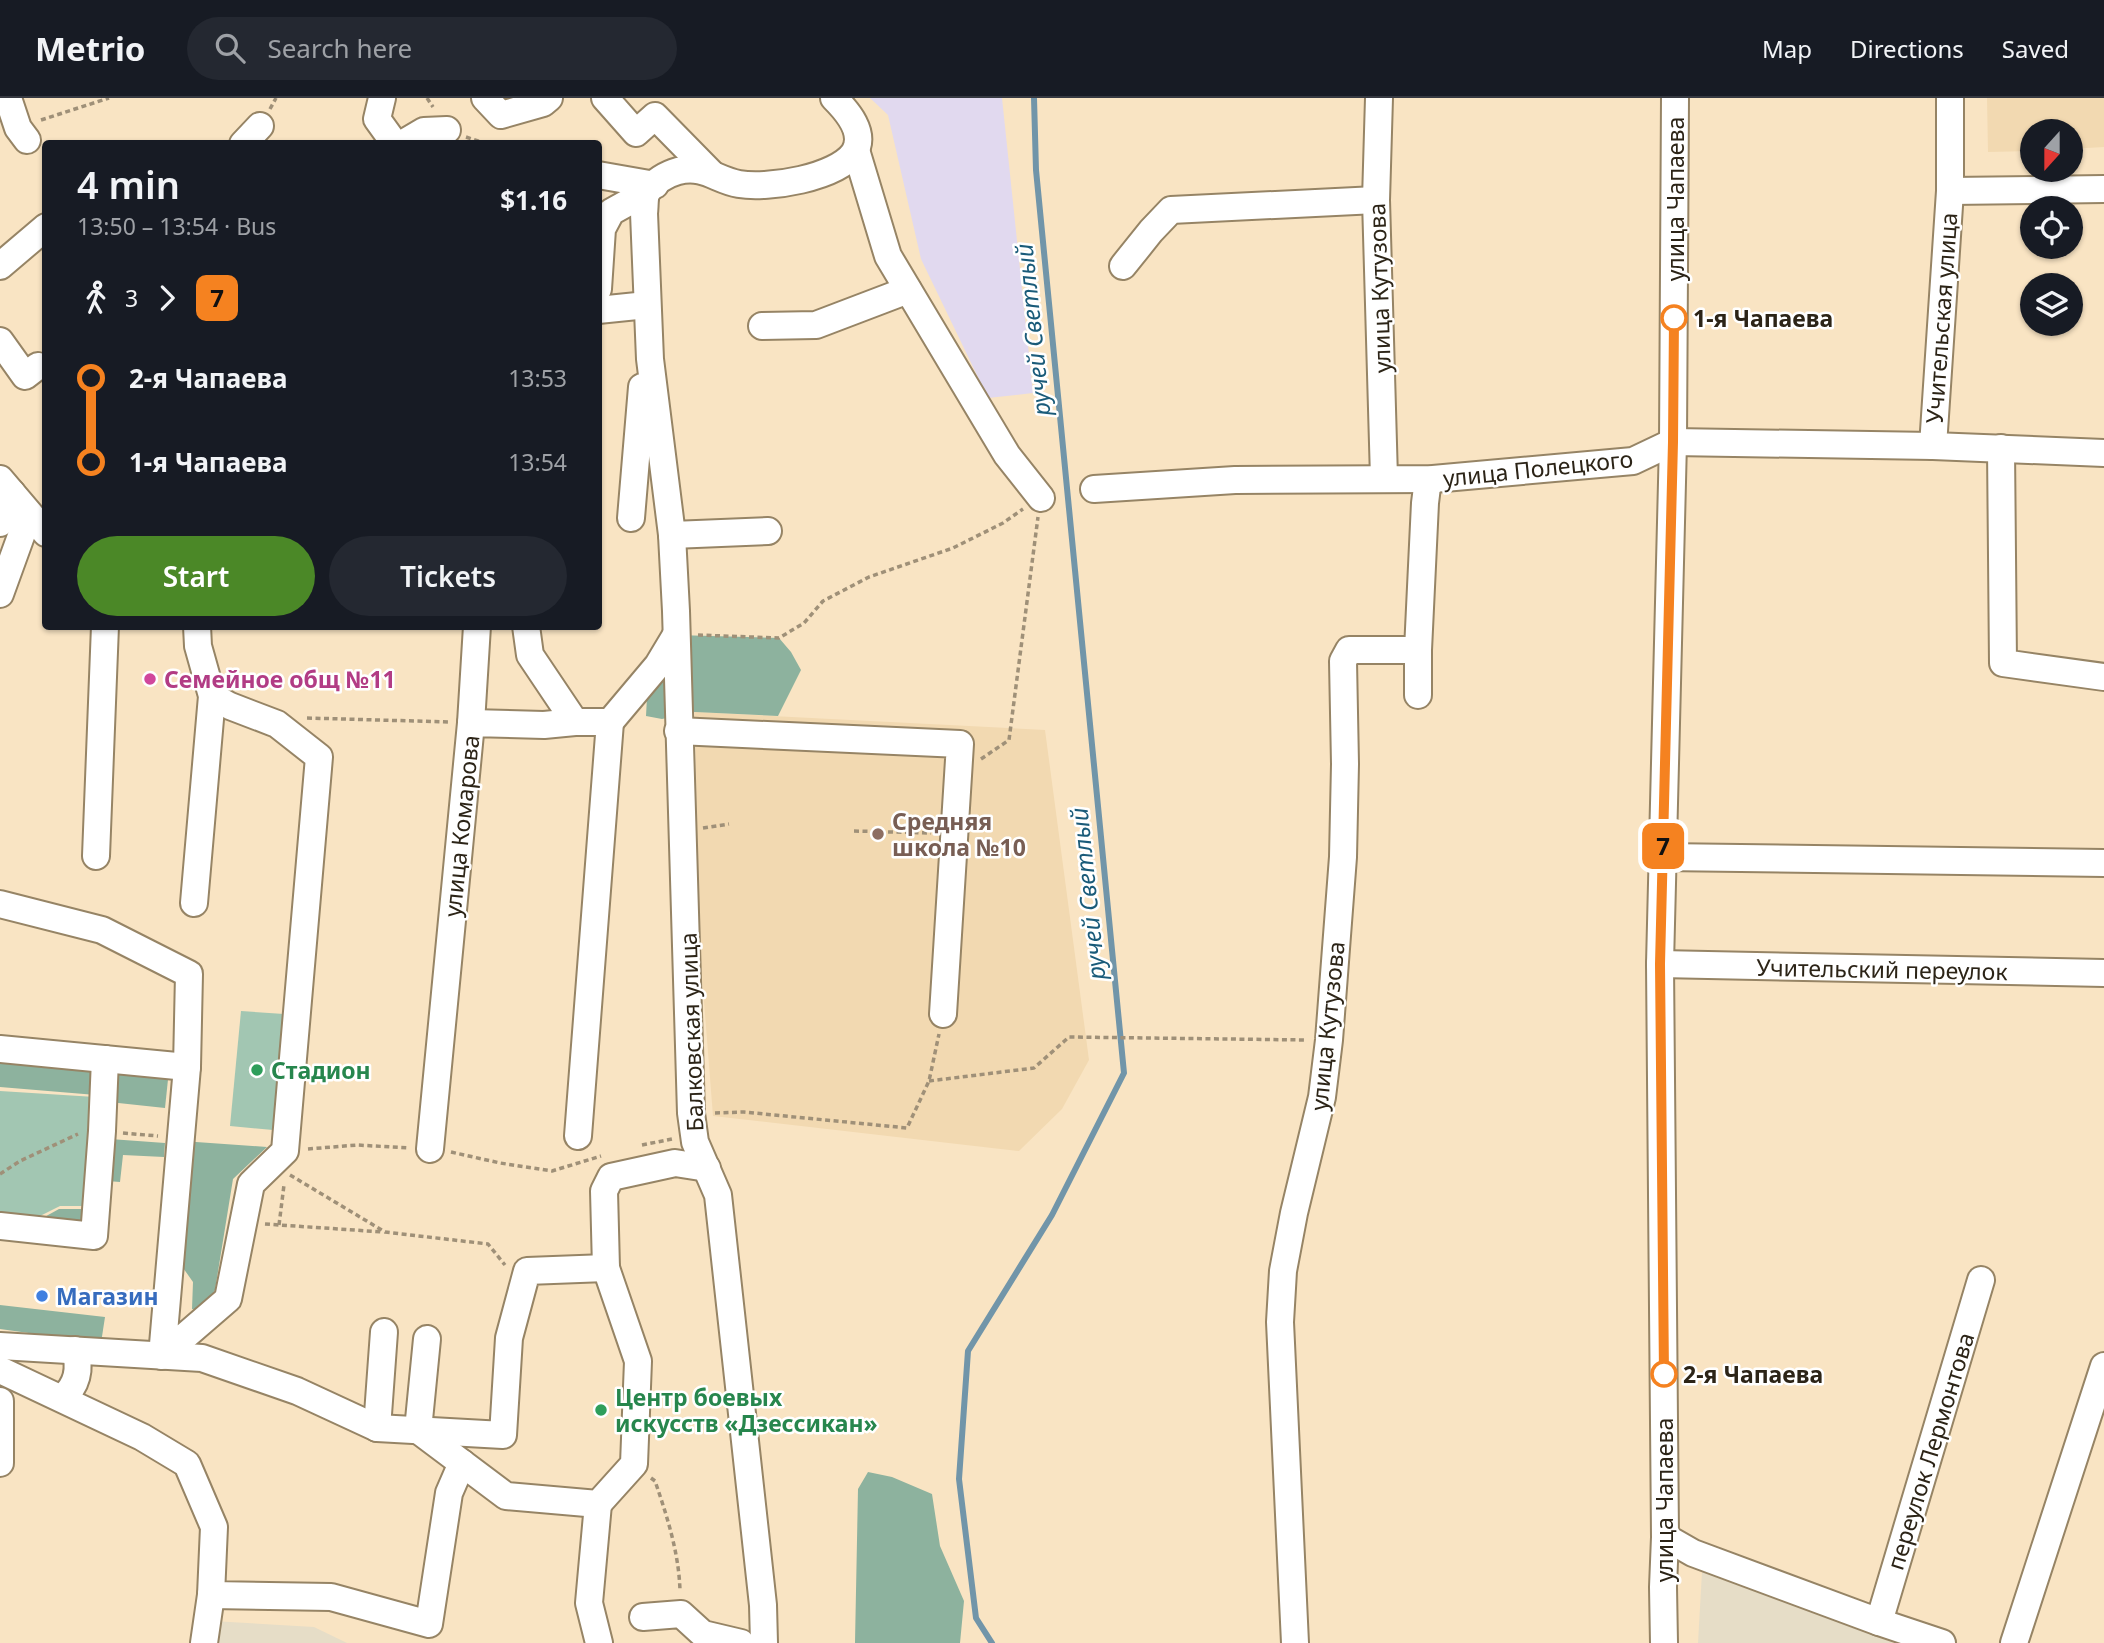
<!DOCTYPE html>
<meta charset="utf-8">
<style>
:root{--surface:#171b24;--page:#242831;--text:#f1f3f6;--muted:#9ea1a6;--line:#363941;--accent:#4b8827}
body{margin:0;font-family:"Noto Sans",sans-serif;background:var(--page);color:var(--text);height:100vh;display:flex;flex-direction:column;font-size:26px;white-space:nowrap}
*{box-sizing:border-box;margin:0}
p{font-size:23px;color:var(--muted)}
.icon{flex:none;width:38px;height:38px;fill:none;stroke:currentColor;stroke-width:2;stroke-linecap:round;stroke-linejoin:round}
.map{position:relative;flex:1;overflow:hidden}
.side{position:absolute;left:42px;top:42px;width:560px;height:490px;display:flex;flex-direction:column;background:var(--surface);border-radius:7px;box-shadow:0 2px 5px #0004}
.side>*{flex:none}
.badge{padding:0 14px;border-radius:10px;font-size:24px;line-height:46px}
.needle{width:46px;rotate:201deg}
.fabs{position:absolute;left:2020px;top:21px;display:grid;gap:14px}
.fabs a{display:grid;place-items:center;width:63px;height:63px;border-radius:50%;background:var(--surface);box-shadow:0 2px 5px #0004;font-size:35px}
.map>.badge{position:absolute;translate:-50% -50%;box-shadow:0 0 0 4px #fff}
.legs{display:flex;align-items:center;gap:10px;height:77px;padding:0 35px;font-size:23px}
.legs p{margin-inline-start:auto}
.overview{display:flex;align-items:center;justify-content:space-between;height:119px;padding:0 35px}
h1{font-size:38px;font-weight:600;line-height:52px}
.button{display:flex;gap:14px;margin-top:auto;padding:14px 35px}
.button a{flex:1;height:80px;border-radius:42px;background:var(--accent);color:#fff;font-size:28px;font-weight:600;line-height:80px;text-align:center}
.button a+a{background:var(--page);color:var(--text)}
ul{padding:0 35px;list-style:none}
li{display:flex;align-items:center;gap:24px;height:84px;font-size:26px}
li i{display:grid;place-items:center;width:10px;height:100%;margin:0 9px;background:currentColor}
li i::after{content:'';width:18px;height:18px;margin:-9px;border:5px solid;border-radius:50%;background:var(--surface)}
li p{margin-inline-start:auto}
li:first-child i{background:linear-gradient(#0000 50%,currentColor 0)}
li:last-child i{background:linear-gradient(currentColor 50%,#0000 0)}
header{display:flex;align-items:center;gap:42px;box-sizing:border-box;height:98px;padding:0 35px;background:var(--surface);border-bottom:2px solid var(--line)}
header strong{font-size:33px}
nav{display:flex;gap:38px;margin-inline-start:auto;font-size:24px}
.search{width:490px;height:63px;background:var(--page);display:flex;align-items:center;gap:18px;box-sizing:border-box;padding:0 24px;border-radius:38px;color:var(--muted);font-size:26px}
.map>svg:first-child{display:block}
.commercial{fill:#e1d9ef}
.industrial{fill:#e6ddc7}
.built{fill:#f2d9b1}
.green{fill:#a2c6b2}
.forest{fill:#8db29e}
.lines{fill:none;stroke-linecap:round;stroke-linejoin:round}
.stream{stroke:#7195a9;stroke-width:6}
.minor-casing{stroke:#968465;stroke-width:30}
.path{stroke:#9f9078;stroke-width:3.5;stroke-dasharray:5 3.5;stroke-linecap:butt}
.minor{stroke:#fff;stroke-width:26}
.line-1-casing{stroke:#fff;stroke-width:16}
.line-1{stroke:#f58220;stroke-width:10}
.stop-1-dot{fill:#fff;stroke:#f58220;stroke-width:3.5}
.hotel-dot{fill:#d1479c;stroke:#fff;stroke-width:2.5}
.education-dot{fill:#8d6e63;stroke:#fff;stroke-width:2.5}
.leisure-dot{fill:#2e9e5b;stroke:#fff;stroke-width:2.5}
.shop-dot{fill:#3f7fe0;stroke:#fff;stroke-width:2.5}
.labels{text-anchor:middle;dominant-baseline:central;stroke-width:5;stroke-linejoin:round;paint-order:stroke}
.street-label{font-size:23px;fill:#2c2417;stroke:#fff}
.stop-label{font-size:23px;font-weight:bold;fill:#2c2417;stroke:#fff;text-anchor:start}
.hotel-label{font-size:23px;font-weight:bold;fill:#b23c85;stroke:#fff;text-anchor:start}
.education-label{font-size:23px;font-weight:bold;fill:#785e54;stroke:#fff;text-anchor:start}
.leisure-label{font-size:23px;font-weight:bold;fill:#27864d;stroke:#fff;text-anchor:start}
.shop-label{font-size:23px;font-weight:bold;fill:#366cbe;stroke:#fff;text-anchor:start}
.water-label{font-size:24px;font-style:italic;fill:#1a5b79;stroke:#fff}
</style>
<header>
<strong>Metrio</strong>
<div class="search"><svg class="icon" aria-label="search" viewBox="0 0 24 24"><circle cx="10" cy="10" r="6"/><path d="M15 15l6 6"/></svg>Search here</div>
<nav><a>Map</a><a>Directions</a><a>Saved</a></nav>
</header>
<div class="map">
<svg width="2104" height="1545" viewBox="0 0 2104 1545">
<rect width="100%" height="100%" fill="#f9e4c3"/>
<path class="commercial" d="M 870,0 L 1002,0 L 1033,295 L 988,300 L 921,161 L 888,17 Z"/>
<g class="industrial">
<path d="M 1702,1474 L 1894,1545 L 1698,1545 Z"/>
<path d="M 212,1523 L 314,1529 L 347,1545 L 210,1545 Z"/>
</g>
<g class="built">
<path d="M 1987,0 L 2104,0 L 2104,49 L 2070,51 L 2070,33 L 2032,33 L 2032,53 L 1988,54 Z"/>
<path d="M 695,614 L 1045,632 L 1089,962 L 1062,1011 L 1019,1053 L 713,1018 L 699,840 Z"/>
</g>
<g class="green">
<path d="M 241,913 L 284,916 L 273,1032 L 230,1028 Z"/>
<path d="M 0,993 L 95,999 L 86,1108 L 60,1108 L 38,1119 L 0,1116 Z"/>
</g>
<g class="forest">
<path d="M 676,537 L 779,540 L 791,554 L 801,572 L 778,618 L 695,614 L 662,621 L 646,618 L 647,599 Z"/>
<path d="M 0,957 L 99,964 L 96,997 L 0,989 Z"/>
<path d="M 113,967 L 169,972 L 165,1010 L 109,1004 Z"/>
<path d="M 110,1041 L 165,1045 L 164,1059 L 123,1057 L 120,1084 L 107,1083 Z"/>
<path d="M 182,1043 L 267,1049 L 233,1081 L 215,1192 L 201,1213 L 192,1211 L 193,1184 L 181,1167 Z"/>
<path d="M 59,1111 L 87,1111 L 86,1132 L 39,1122 Z"/>
<path d="M 0,1207 L 105,1219 L 101,1245 L 0,1231 Z"/>
<path d="M 868,1374 L 892,1379 L 932,1396 L 940,1448 L 964,1503 L 960,1545 L 855,1545 L 858,1391 Z"/>
</g>
<g class="lines">
<path class="stream" d="M 992,1545 L 976,1520 L 959,1381 L 968,1253 L 1052,1117 L 1124,975 L 1036,72 L 1034,0"/>
<defs>
<g id="minor">
<path d="M 8,0 L 18,30 L 27,42"/>
<path d="M 382,0 L 377,21 L 395,46"/>
<path d="M 485,0 L 501,17 L 543,5 L 549,0"/>
<path d="M 605,0 L 636,35 L 655,18 L 710,74"/>
<path d="M 1379,0 L 1376,102 L 1384,380"/>
<path d="M 243,46 L 260,28"/>
<path d="M 402,46 L 424,33 L 447,32"/>
<path d="M 856,52 L 888,158 L 1007,357 L 1041,400"/>
<path d="M 598,77 L 655,87"/>
<path d="M 1950,93 L 2104,91"/>
<path d="M 0,168 L 46,129"/>
<path d="M 1123,168 L 1151,133 L 1171,112 L 1376,102"/>
<path d="M 598,191 L 602,131 L 611,114 L 647,94"/>
<path d="M 598,212 L 647,207"/>
<path d="M 762,228 L 816,227 L 908,192"/>
<path d="M 0,243 L 25,278 L 38,268"/>
<path d="M 1933,348 L 1950,93 L 1950,0"/>
<path d="M 2001,350 L 2003,565 L 2104,579"/>
<path d="M 0,381 L 46,435"/>
<path d="M 1094,391 L 1235,382 L 1433,381 L 1633,363 L 1673,344 L 1933,348 L 2104,355"/>
<path d="M 631,420 L 642,289"/>
<path d="M 0,425 L 12,395"/>
<path d="M 672,437 L 768,433"/>
<path d="M 0,496 L 29,416"/>
<path d="M 526,528 L 530,557 L 575,624"/>
<path d="M 1418,552 L 1418,597"/>
<path d="M 610,624 L 658,567 L 676,537"/>
<path d="M 471,625 L 477,528"/>
<path d="M 678,633 L 960,646 L 943,916"/>
<path d="M 96,758 L 105,528"/>
<path d="M 1662,759 L 2104,765"/>
<path d="M 194,805 L 212,598 L 198,548 L 197,528"/>
<path d="M 0,806 L 102,832 L 189,876 L 187,969 L 162,1258 L 228,1201 L 251,1086 L 285,1053 L 319,659 L 277,626 L 230,608 L 212,598"/>
<path d="M 1660,866 L 2104,875"/>
<path d="M 0,951 L 187,969"/>
<path d="M 578,1038 L 610,624"/>
<path d="M 430,1051 L 471,625 L 544,627 L 575,624 L 610,624"/>
<path d="M 0,1128 L 94,1138 L 102,1033 L 105,961"/>
<path d="M 0,1248 L 202,1260 L 297,1293 L 377,1330 L 503,1337 L 509,1240 L 527,1173 L 606,1170"/>
<path d="M 0,1272 L 142,1339 L 187,1366 L 214,1429 L 211,1497 L 331,1499 L 429,1526 L 449,1395 L 462,1365"/>
<path d="M 62,1300 C 77,1288 81,1271 75,1252"/>
<path d="M 0,1303 L 0,1365"/>
<path d="M 377,1330 L 384,1234"/>
<path d="M 418,1332 L 506,1398 L 598,1406 L 634,1366 L 638,1263 L 606,1170 L 604,1093 L 611,1079 L 675,1065 L 707,1070"/>
<path d="M 418,1332 L 427,1241"/>
<path d="M 598,1406 L 589,1505 L 599,1545"/>
<path d="M 1665,1439 L 1693,1455 L 1879,1524 L 1942,1545"/>
<path d="M 643,1519 L 681,1516 L 703,1536 L 741,1545"/>
<path d="M 1879,1524 L 1981,1182"/>
<path d="M 204,1545 L 211,1497"/>
<path d="M 764,1545 L 763,1507 L 718,1097 L 695,1044 L 691,1015 L 676,513 L 672,437 L 650,261 L 644,115 C 645,109 644,99 647,94 C 653,84 667,76 678,73 C 705,67 716,82 739,86 C 769,91 836,80 854,55 C 867,35 847,13 834,0"/>
<path d="M 1295,1545 L 1280,1224 L 1283,1173 L 1294,1115 L 1322,999 L 1329,942 L 1343,759 L 1345,666 L 1343,563 L 1349,552 L 1418,552 L 1425,405 L 1427,389 L 1433,381"/>
<path d="M 1664,1545 L 1663,1489 L 1665,1439 L 1660,866 L 1673,344 L 1675,0"/>
<path d="M 2014,1545 L 2104,1268"/>
</g>
</defs>
<use href="#minor" class="minor-casing"/>
<g class="path">
<path d="M 427,0 L 433,9"/>
<path d="M 270,11 L 276,0"/>
<path d="M 41,22 L 109,0"/>
<path d="M 466,39 L 487,46"/>
<path d="M 698,537 L 779,540 L 804,525 L 823,503 L 869,479 L 953,450 L 1003,425 L 1023,411"/>
<path d="M 307,620 L 450,624"/>
<path d="M 981,661 L 1009,642 L 1038,419"/>
<path d="M 703,730 L 729,726"/>
<path d="M 854,733 L 931,735"/>
<path d="M 929,983 L 1034,970 L 1069,939 L 1306,942"/>
<path d="M 715,1015 L 744,1014 L 907,1030 L 929,983 L 939,936"/>
<path d="M 123,1035 L 158,1038"/>
<path d="M 642,1047 L 672,1041"/>
<path d="M 308,1051 L 357,1047 L 409,1050"/>
<path d="M 451,1054 L 500,1065 L 552,1073 L 601,1058"/>
<path d="M 0,1076 L 20,1063 L 78,1036"/>
<path d="M 290,1077 L 385,1134 L 488,1146 L 505,1167"/>
<path d="M 265,1126 L 383,1134"/>
<path d="M 279,1127 L 284,1087"/>
<path d="M 651,1380 L 655,1383 C 667,1418 679,1455 680,1493"/>
</g>
<use href="#minor" class="minor"/>
</g>
<g class="lines">
<defs>
<path id="line-1" d="M 1664,1276 L 1660,866 L 1673,344 L 1674,220"/>
</defs>
<use href="#line-1" class="line-1-casing"/>
<use href="#line-1" class="line-1"/>
</g>
<g class="stop-1-dot">
<circle cx="1674" cy="220" r="12"/>
<circle cx="1664" cy="1276" r="12"/>
</g>
<circle class="hotel-dot" cx="150" cy="581" r="7"/>
<circle class="education-dot" cx="878" cy="736" r="7"/>
<g class="leisure-dot">
<circle cx="257" cy="972" r="7"/>
<circle cx="601" cy="1312" r="7"/>
</g>
<circle class="shop-dot" cx="42" cy="1198" r="7"/>
<g class="labels">
<g class="street-label">
<text transform="translate(1675 101) rotate(-90)">улица Чапаева</text>
<text transform="translate(1379 190) rotate(-92)">улица Кутузова</text>
<text transform="translate(1941 220) rotate(-86)">Учительская улица</text>
<text transform="translate(1538 370) rotate(-6)">улица Полецкого</text>
<text transform="translate(461 728) rotate(-84)">улица Комарова</text>
<text transform="translate(1882 871) rotate(1)">Учительский переулок</text>
<text transform="translate(1327 928) rotate(-84)">улица Кутузова</text>
<text transform="translate(691 934) rotate(-92)">Балковская улица</text>
<text transform="translate(1930 1353) rotate(-73)">переулок Лермонтова</text>
<text transform="translate(1664 1402) rotate(-90)">улица Чапаева</text>
</g>
<g class="stop-label">
<text x="1693" y="220">1-я Чапаева</text>
<text x="1683" y="1276">2-я Чапаева</text>
</g>
<g class="hotel-label">
<text x="164" y="581">Семейное общ №11</text>
</g>
<g class="education-label">
<text x="892" y="723">Средняя<tspan x="892" dy="26">школа №10</tspan></text>
</g>
<g class="leisure-label">
<text x="271" y="972">Стадион</text>
<text x="615" y="1299">Центр боевых<tspan x="615" dy="26">искусств «Дзессикан»</tspan></text>
</g>
<g class="shop-label">
<text x="56" y="1198">Магазин</text>
</g>
<g class="water-label">
<text transform="translate(1032 232) rotate(-96)">ручей Светлый</text>
<text transform="translate(1087 796) rotate(-96)">ручей Светлый</text>
</g>
</g>
</svg>
<div class="fabs">
<a><svg class="needle" viewBox="-14 -14 28 28"><path d="M0-13l5 13h-10z" fill="#e53935"/><path d="M0 13l5-13h-10z" fill="#9ea1a6"/></svg></a>
<a><svg class="icon" aria-label="locate" viewBox="0 0 24 24"><circle cx="12" cy="12" r="6"/><path d="M12 2v4M12 18v4M2 12h4M18 12h4"/></svg></a>
<a><svg class="icon" aria-label="layers" viewBox="0 0 24 24"><path d="M12 4l9 5-9 5-9-5zM3 14l9 5 9-5"/></svg></a>
</div>
<b class="badge" style="left:1663px;top:748px;background:#f58220;color:#111">7</b>
<section class="side">
<div class="overview"><div><h1>4 min</h1><p>13:50 – 13:54 · Bus</p></div><b>$1.16</b></div>
<div class="legs"><svg class="icon" aria-label="walk" viewBox="0 0 24 24"><circle cx="13" cy="4" r="2"/><path d="M13 8l-2 6 4 7M11 14l-3 7M7 12l3-4h3l4 4"/></svg>3<svg class="icon" aria-label="forward" viewBox="0 0 24 24"><path d="M9 5l7 7-7 7"/></svg><b class="badge" style="background:#f58220;color:#111">7</b></div>
<ul>
<li><i style="color:#f58220"></i><b>2-я Чапаева</b><p>13:53</p></li>
<li><i style="color:#f58220"></i><b>1-я Чапаева</b><p>13:54</p></li>
</ul>
<div class="button"><a>Start</a><a>Tickets</a></div>
</section>
</div>
